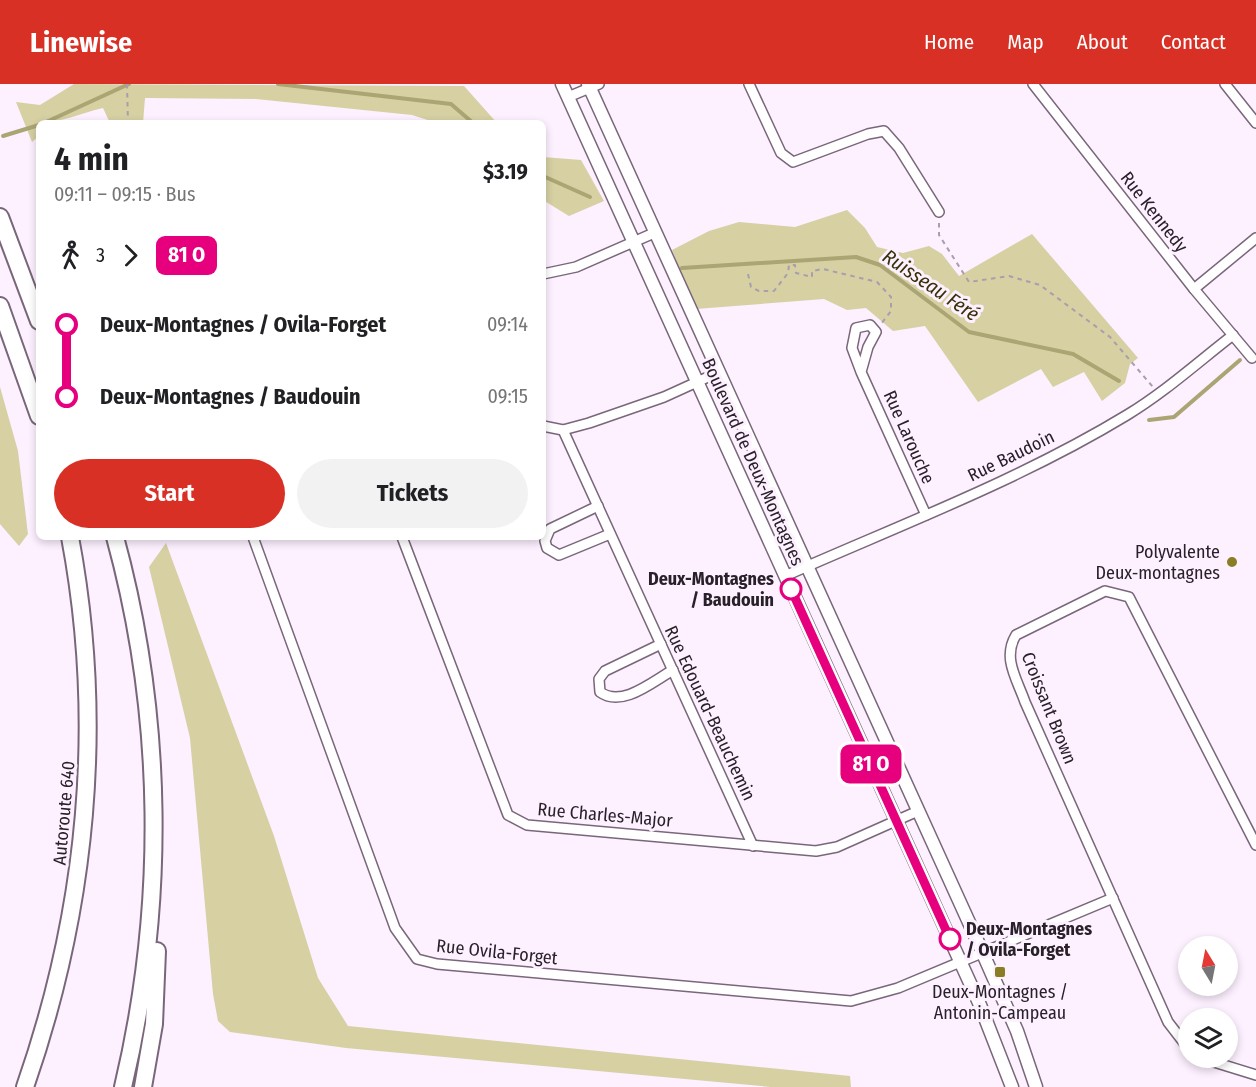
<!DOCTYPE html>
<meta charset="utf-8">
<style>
:root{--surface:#fff;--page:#f2f2f2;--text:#202124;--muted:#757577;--accent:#d93025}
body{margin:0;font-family:"Fira Sans Condensed",sans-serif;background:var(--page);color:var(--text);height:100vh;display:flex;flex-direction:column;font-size:22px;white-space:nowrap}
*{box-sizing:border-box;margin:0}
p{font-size:20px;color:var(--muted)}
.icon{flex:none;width:33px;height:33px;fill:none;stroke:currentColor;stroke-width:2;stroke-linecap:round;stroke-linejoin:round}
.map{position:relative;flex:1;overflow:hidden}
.panel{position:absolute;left:36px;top:36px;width:510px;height:420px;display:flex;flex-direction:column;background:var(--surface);border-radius:9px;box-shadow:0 3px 9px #0003}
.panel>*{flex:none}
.badge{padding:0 12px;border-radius:9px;font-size:21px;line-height:39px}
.needle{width:39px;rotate:350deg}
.fabs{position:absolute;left:1178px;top:852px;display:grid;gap:12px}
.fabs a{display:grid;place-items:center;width:60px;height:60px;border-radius:50%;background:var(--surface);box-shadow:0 3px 9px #0003;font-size:30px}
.map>.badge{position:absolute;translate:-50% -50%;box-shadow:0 0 0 3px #fff}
.legs{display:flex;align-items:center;gap:9px;height:66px;padding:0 18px;font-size:20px}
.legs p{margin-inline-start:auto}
.summary{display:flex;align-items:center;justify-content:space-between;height:102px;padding:0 18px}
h1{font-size:33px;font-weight:700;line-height:45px}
.cta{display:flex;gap:12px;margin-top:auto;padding:12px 18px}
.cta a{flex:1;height:69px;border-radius:36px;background:var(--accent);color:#fff;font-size:24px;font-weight:700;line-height:69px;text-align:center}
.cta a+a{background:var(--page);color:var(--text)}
ul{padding:0 18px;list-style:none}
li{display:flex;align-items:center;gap:21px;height:72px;font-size:22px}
li i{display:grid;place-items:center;width:9px;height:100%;margin:0 8px;background:currentColor}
li i::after{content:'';width:15px;height:15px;margin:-8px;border:4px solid;border-radius:50%;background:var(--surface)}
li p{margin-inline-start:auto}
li:first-child i{background:linear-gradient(#0000 50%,currentColor 0)}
li:last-child i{background:linear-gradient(currentColor 50%,#0000 0)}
header{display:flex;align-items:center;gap:36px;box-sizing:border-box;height:84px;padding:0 30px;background:var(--accent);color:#fff}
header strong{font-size:28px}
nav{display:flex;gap:33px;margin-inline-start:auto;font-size:21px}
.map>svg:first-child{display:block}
.green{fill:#d6d0a3}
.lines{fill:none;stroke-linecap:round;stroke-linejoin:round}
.stream{stroke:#aba573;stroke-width:4}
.minor-casing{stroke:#79667a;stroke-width:12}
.tertiary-casing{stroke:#79667a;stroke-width:15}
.motorway-casing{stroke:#79667a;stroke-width:20}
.path{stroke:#a99eab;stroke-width:2;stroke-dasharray:4.5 4.5;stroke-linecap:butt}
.minor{stroke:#fff;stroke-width:9}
.tertiary{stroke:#fff;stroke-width:12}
.motorway{stroke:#fff;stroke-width:16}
.line-1-casing{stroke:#fff;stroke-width:14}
.line-1{stroke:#e6007e;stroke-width:9}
.poi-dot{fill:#8a7e24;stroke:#fdf0ff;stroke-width:2}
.stop-1-dot{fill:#fff;stroke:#e6007e;stroke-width:3}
.labels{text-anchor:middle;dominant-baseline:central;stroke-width:6;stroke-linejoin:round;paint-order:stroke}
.street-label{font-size:18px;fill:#29212a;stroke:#fdf0ff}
.poi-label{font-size:18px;fill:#29212a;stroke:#fdf0ff;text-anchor:end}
.stop-label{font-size:18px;font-weight:bold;fill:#29212a;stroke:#fdf0ff;text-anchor:end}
.water-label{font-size:20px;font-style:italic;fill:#373107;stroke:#fdf0ff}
</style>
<header>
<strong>Linewise</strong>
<nav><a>Home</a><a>Map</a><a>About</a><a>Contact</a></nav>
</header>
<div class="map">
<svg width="1256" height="1003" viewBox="0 0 1256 1003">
<rect width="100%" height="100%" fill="#fdf0ff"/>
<g class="green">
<path d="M 74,0 L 464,2 L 497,39 L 437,39 L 412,31 L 256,15 L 145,14 L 143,39 L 110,39 L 103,24 C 81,29 60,39 39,39 L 39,52 L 32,58 L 16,18 L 40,21 Z"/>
<path d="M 543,73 L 581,76 L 604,117 L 569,132 L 543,116 Z"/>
<path d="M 847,126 L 865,144 L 877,163 L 903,169 L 929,162 L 942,170 L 959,192 L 1032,150 L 1138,274 L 1130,280 L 1125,299 L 1102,317 L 1084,288 L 1053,303 L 1041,285 L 978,318 L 925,242 L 893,247 L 866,224 L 847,226 L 824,215 L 696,225 L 672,166 L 709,147 L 739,138 L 795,143 Z"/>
<path d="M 0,303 L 18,367 L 28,450 L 19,462 L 0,440 Z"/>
<path d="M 166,459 L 274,752 L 318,894 L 348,942 L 850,992 L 851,1003 L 771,1003 L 346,964 L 230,948 L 218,937 L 213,910 L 190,654 L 149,483 Z"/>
</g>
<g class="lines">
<g class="stream">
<path d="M 278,0 L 451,20 L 473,39"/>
<path d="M 44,39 L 129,0"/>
<path d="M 3,52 L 39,41"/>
<path d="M 543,92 L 590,113"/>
<path d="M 682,184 L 856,173 L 880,181 L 969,248 L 1073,270 L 1119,297"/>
<path d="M 1149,336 L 1174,333 L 1240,276"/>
</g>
<defs>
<g id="minor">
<path d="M 749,0 L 781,69 L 793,78 L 868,50 L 884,47 L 899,64 L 939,128"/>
<path d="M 1033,0 L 1194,205 L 1252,274"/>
<path d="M 1225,0 L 1256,39"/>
<path d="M 568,13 L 599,0"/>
<path d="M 543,190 L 576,183 L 654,149"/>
<path d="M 1194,205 L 1256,154"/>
<path d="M 861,288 L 852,264 L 856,244 L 870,241 L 876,248 L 868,263 L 861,288 L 926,431"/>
<path d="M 543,342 L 563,346 L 589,339 L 664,313 L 719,288"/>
<path d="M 563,346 L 753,762"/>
<path d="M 598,422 L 550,445 L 545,457 L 547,464 L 559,471 L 610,450"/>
<path d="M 253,453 L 395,844 L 417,875 L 437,880 L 851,917 L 898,904 L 1113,814"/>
<path d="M 402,453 L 508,731 L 527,741 L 816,767 L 837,763 L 918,727"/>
<path d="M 785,492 C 900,441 1020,396 1127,331 C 1165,308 1198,278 1233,251"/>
<path d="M 661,560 L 605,587 L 599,595 L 600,608 C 622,624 652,598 673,586"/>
<path d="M 1188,964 L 1168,938 L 1025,618 C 1017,595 1002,574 1016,551 L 1105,507 L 1129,513 L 1256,761"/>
<path d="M 1201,974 L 1256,991"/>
</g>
<g id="tertiary">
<path d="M 562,0 L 980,921 L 1012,1003"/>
<path d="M 588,0 L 977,856 L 1017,947 L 1036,1003"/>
</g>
<g id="motorway">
<path d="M 0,133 L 39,237"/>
<path d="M 0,222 L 39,332"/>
<path d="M 115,453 C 164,632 166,822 123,1003"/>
<path d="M 25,1003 C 87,825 105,639 70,453"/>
<path d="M 143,1003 L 154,940 L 157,867"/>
</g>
</defs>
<use href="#minor" class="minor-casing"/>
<use href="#tertiary" class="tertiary-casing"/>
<use href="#motorway" class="motorway-casing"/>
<g class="path">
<path d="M 127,0 L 128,39"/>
<path d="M 939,139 L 939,151 L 969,198 L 1009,192 L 1040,201 L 1110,253 L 1153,303"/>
<path d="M 748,190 L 751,203 L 759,207 L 774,207 L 788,189 L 789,181 L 795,181 L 796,189 L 812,193 L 812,187 L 823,185 L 877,198 L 891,213 L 891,227 L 881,240"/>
</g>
<use href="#minor" class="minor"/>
<use href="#tertiary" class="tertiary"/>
<use href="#motorway" class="motorway"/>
</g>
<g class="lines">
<defs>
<path id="line-1" d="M 791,505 L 950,855"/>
</defs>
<use href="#line-1" class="line-1-casing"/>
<use href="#line-1" class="line-1"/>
</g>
<g class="poi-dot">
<circle cx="1232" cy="478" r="6"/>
<rect x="994" y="882" width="12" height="12" rx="3"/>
</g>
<g class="stop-1-dot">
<circle cx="791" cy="505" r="10"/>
<circle cx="950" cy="855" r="10"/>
</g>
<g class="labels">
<g class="street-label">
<text transform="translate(1154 128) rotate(52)">Rue Kennedy</text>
<text transform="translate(909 353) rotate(66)">Rue Larouche</text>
<text transform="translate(1011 372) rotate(-26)">Rue Baudoin</text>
<text transform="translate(753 378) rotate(66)">Boulevard de Deux-Montagnes</text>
<text transform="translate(1049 624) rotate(68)">Croissant Brown</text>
<text transform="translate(710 629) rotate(65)">Rue Edouard-Beauchemin</text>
<text transform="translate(64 729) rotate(-85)">Autoroute 640</text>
<text transform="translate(605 731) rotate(5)">Rue Charles-Major</text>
<text transform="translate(497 868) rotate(6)">Rue Ovila-Forget</text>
</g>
<g class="poi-label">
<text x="1220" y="468">Polyvalente<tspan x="1220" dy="21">Deux-montagnes</tspan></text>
<text x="1000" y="908" text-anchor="middle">Deux-Montagnes /<tspan x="1000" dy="21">Antonin-Campeau</tspan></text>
</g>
<g class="stop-label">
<text x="774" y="495">Deux-Montagnes<tspan x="774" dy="21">/ Baudouin</tspan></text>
<text x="966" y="845" text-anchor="start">Deux-Montagnes<tspan x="966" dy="21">/ Ovila-Forget</tspan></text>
</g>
<g class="water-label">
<text transform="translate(931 201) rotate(34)">Ruisseau Féré</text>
</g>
</g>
</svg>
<div class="fabs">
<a><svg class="needle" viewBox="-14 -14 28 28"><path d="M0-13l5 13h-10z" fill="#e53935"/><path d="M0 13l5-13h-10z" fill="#757577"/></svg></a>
<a><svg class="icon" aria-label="layers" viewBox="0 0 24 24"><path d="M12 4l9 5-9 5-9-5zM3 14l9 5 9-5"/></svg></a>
</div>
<b class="badge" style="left:871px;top:680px;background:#e6007e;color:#fff">81 O</b>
<section class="panel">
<div class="summary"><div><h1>4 min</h1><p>09:11 – 09:15 · Bus</p></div><b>$3.19</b></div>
<div class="legs"><svg class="icon" aria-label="walk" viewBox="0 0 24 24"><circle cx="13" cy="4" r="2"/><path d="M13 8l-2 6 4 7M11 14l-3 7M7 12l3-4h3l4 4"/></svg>3<svg class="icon" aria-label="forward" viewBox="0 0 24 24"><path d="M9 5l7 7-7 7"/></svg><b class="badge" style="background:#e6007e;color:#fff">81 O</b></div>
<ul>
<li><i style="color:#e6007e"></i><b>Deux-Montagnes / Ovila-Forget</b><p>09:14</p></li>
<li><i style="color:#e6007e"></i><b>Deux-Montagnes / Baudouin</b><p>09:15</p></li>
</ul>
<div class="cta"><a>Start</a><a>Tickets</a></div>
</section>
</div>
